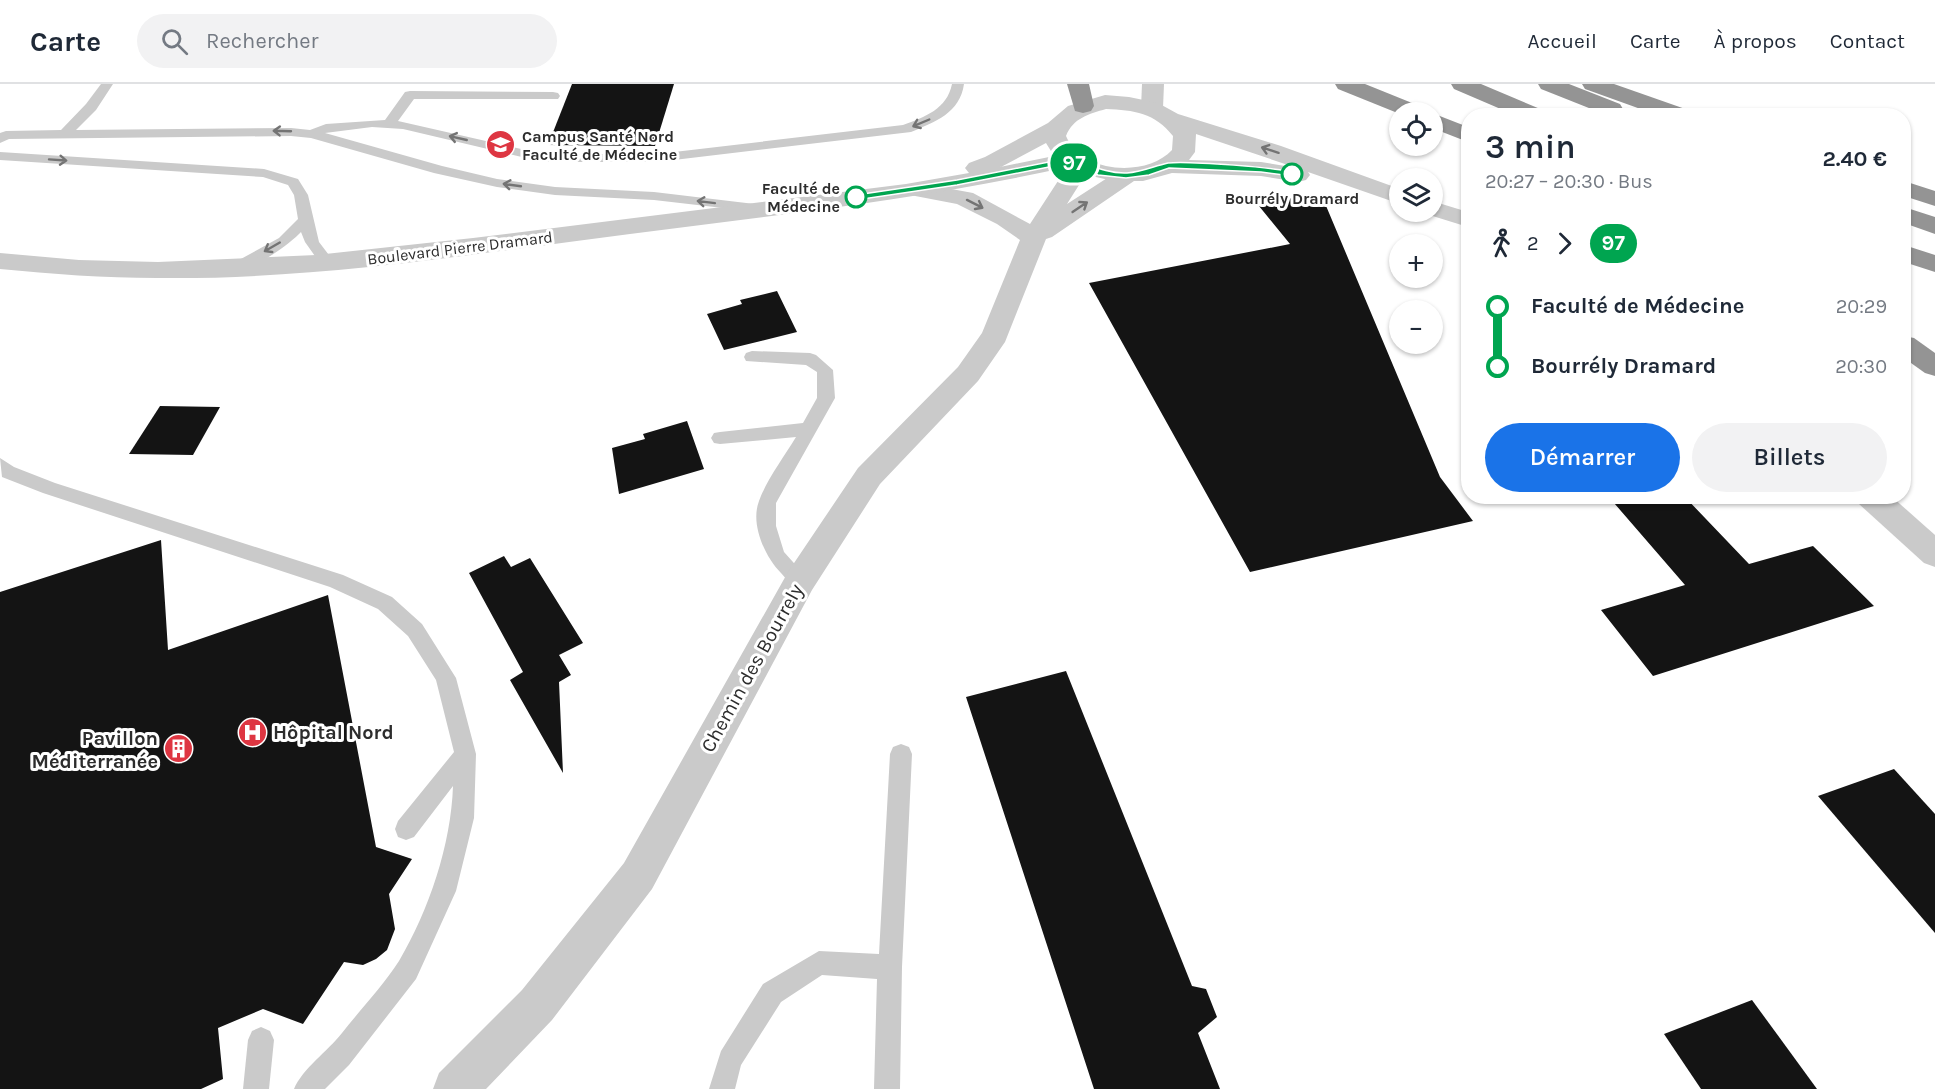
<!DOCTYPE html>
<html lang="fr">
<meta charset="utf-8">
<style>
:root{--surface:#fff;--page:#f2f2f3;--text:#1f2937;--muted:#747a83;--line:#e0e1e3;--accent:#1a73e8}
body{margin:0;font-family:Karla,sans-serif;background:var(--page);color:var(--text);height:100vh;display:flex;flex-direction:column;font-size:22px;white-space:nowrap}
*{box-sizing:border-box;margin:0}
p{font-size:20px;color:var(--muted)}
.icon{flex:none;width:33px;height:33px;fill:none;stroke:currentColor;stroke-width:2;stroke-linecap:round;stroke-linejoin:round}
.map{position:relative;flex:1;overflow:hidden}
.sheet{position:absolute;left:1461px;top:24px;width:450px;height:396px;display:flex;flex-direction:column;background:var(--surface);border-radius:24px;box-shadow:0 2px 4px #0004}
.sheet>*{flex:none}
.badge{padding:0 12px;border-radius:20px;font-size:21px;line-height:39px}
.buttons{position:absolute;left:1389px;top:18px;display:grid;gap:12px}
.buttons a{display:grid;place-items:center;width:54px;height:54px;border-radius:50%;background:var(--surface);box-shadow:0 2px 4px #0004;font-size:30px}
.map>.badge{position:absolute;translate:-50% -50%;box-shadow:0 0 0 3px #fff}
.legs{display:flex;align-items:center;gap:9px;height:66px;padding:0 24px;font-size:20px}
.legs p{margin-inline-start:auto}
.headline{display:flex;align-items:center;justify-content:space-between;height:102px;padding:0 24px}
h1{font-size:33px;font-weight:600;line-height:45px}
.action{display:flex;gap:12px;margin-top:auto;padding:12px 24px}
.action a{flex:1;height:69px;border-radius:36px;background:var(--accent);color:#fff;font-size:24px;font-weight:600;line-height:69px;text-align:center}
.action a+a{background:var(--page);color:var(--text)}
ul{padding:0 24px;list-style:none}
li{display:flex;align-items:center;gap:21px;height:60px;font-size:22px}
li i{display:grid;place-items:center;width:9px;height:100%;margin:0 8px;background:currentColor}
li i::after{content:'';width:15px;height:15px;margin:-8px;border:4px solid;border-radius:50%;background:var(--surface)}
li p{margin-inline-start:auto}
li:first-child i{background:linear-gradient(#0000 50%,currentColor 0)}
li:last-child i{background:linear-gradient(currentColor 50%,#0000 0)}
header{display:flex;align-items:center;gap:36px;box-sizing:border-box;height:84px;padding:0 30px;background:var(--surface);border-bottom:2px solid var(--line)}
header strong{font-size:28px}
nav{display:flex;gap:33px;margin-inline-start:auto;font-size:21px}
.search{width:420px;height:54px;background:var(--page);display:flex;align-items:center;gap:15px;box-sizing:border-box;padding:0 21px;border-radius:33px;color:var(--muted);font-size:22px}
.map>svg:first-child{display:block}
.building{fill:#141414}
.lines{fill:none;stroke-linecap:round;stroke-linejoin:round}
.service{fill:#cacaca;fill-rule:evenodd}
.minor{fill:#cacaca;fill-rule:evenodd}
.tertiary{fill:#cacaca;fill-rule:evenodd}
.motorway{fill:#949494;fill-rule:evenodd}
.oneway{stroke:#747474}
.line-1{fill:#00a550;stroke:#fff;stroke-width:1.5}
.stop-1-dot{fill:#fff;stroke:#00a550;stroke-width:3}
.labels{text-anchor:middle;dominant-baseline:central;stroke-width:6;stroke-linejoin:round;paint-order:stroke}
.far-poi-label{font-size:16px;font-weight:bold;fill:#2d2d2d;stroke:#fff;text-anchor:start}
.far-stop-label{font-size:16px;font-weight:bold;fill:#2d2d2d;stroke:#fff;text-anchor:end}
.far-street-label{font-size:16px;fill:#2d2d2d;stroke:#fff}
.street-label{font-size:20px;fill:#2d2d2d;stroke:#fff}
.poi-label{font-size:20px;font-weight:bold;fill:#2d2d2d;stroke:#fff;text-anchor:start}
</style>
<header>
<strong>Carte</strong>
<div class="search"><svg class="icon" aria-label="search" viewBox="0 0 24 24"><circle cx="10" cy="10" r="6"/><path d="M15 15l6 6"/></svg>Rechercher</div>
<nav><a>Accueil</a><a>Carte</a><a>À propos</a><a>Contact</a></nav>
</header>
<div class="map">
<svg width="1935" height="1005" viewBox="0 0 1935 1005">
<rect width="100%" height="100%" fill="#fff"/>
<g class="building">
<path d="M 572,0 L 674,0 L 655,62 L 548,61 Z"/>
<path d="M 1250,111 L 1324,117 L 1440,393 L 1473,437 L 1250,488 L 1089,199 L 1290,160 Z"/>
<path d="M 777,207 L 797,248 L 724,266 L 707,230 L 742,220 L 740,216 Z"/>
<path d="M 160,322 L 220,323 L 193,371 L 129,370 Z"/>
<path d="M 687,337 L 704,385 L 619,410 L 612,364 L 645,355 L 643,350 Z"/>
<path d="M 1608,412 L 1684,412 L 1749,480 L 1813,462 L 1874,522 L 1653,592 L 1601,526 L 1685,501 Z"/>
<path d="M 161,456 L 168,566 L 328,511 L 376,763 L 412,775 L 389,810 L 395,845 L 387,866 L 376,875 L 363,881 L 344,878 L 303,940 L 263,925 L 218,944 L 223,995 L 201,1005 L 0,1005 L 0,508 Z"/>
<path d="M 504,472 L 511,483 L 530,474 L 583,559 L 559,571 L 571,591 L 559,598 L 563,689 L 510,596 L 523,588 L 469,489 Z"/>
<path d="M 1066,587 L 1192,902 L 1206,905 L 1217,933 L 1198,949 L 1220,1005 L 1094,1005 L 966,613 Z"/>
<path d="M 1894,685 L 1935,730 L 1935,849 L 1818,712 Z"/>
<path d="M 1752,916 L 1817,1005 L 1701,1005 L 1664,950 Z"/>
</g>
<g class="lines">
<g class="service">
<path d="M 101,0 L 113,0 L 96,26 L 76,46 L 291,44 L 310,46 L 326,40 L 385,36 L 405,8 L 410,7 L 553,8 L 558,9 L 560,12 L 558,15 L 414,15 L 398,37 L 543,70 L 657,70 L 903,41 C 925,33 947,25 952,0 L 964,0 C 960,29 935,38 911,48 L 657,78 L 543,78 L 403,45 L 372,43 L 325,49 L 442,82 L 497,95 L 555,103 L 654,108 L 763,121 L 765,124 L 763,127 L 758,128 L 654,116 L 555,111 L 497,103 L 434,89 L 311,54 L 291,52 L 9,55 L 0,59 L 0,49 L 6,47 L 61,46 L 86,20 Z"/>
<path d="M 0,68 L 264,85 L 298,95 L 308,111 L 319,158 L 335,179 L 332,182 L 322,182 L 305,158 L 301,148 C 290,160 246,192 230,187 L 227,184 L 230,181 L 279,154 L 298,135 L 294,111 L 288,101 L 263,93 L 0,76 Z"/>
<path d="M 752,267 L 810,269 L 816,271 L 833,286 L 835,314 L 776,419 L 776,442 L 784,468 L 810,497 L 807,503 C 794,507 789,498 781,489 C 765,473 750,440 759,417 C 767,395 784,373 796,353 L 720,360 L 714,359 L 711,354 L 714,349 L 720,348 L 803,339 L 817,314 L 817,288 L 806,281 L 746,277 L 744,273 L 746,269 Z"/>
<path d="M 0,374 L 14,383 L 55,399 L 343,491 L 392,513 L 422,540 L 456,594 L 476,670 L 474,734 L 456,807 L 416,895 L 349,981 L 325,1005 L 294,1005 C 303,984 327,968 342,949 C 360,926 383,902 399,877 C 429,826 451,761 453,702 L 414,753 L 406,756 L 398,753 L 395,745 L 398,737 L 454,668 L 436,596 L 408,552 L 378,525 L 330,503 L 43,409 L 2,393 Z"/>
<path d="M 901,660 L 909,663 L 912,670 L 902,883 L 900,1005 L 874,1005 L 877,895 L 822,891 L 781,918 L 741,981 L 735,1005 L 709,1005 L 721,967 L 763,900 L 819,867 L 879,870 L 890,670 L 893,663 Z"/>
<path d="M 261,943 L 270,947 L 274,956 L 269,1005 L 243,1005 L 248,956 L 252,947 Z"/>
</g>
<g class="minor">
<path d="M 1142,0 L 1164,0 L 1163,24 L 1160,29 L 1152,31 L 1144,29 L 1141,24 Z"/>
<path d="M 1079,75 L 1087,77 L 1091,82 L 1067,120 L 1118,87 L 1126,85 L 1134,87 L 1138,92 L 1134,97 L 1052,153 L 1046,155 L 1005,258 L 978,297 L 880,400 L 812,506 L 652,805 L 552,936 L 486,1005 L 433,1005 L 439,989 L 522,906 L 624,779 L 788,488 L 858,384 L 958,283 L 982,249 L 1020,156 L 997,140 L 957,120 L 910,111 L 907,106 L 910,101 L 919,99 L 973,109 L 1030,140 L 1071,77 Z"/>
</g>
<g class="tertiary">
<path d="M 1105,11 L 1129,13 L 1158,19 L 1178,30 L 1281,62 L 1400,105 L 1400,120 L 1308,88 L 1310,91 L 1306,96 L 1298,98 L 1261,92 L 1172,89 L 1143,97 L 1114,97 L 1082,90 L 1068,83 C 924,115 777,131 630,150 C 473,170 315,196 157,194 C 104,194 52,190 0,185 L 0,169 L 79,176 L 158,178 L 316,171 L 473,154 L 906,100 L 969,89 L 965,84 L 969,79 L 985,73 L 1048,39 L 1068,22 ZM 1106,25 C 1134,26 1155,29 1173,52 L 1172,66 C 1146,94 1081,89 1066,52 C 1073,34 1089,30 1106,25 ZM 1196,50 L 1297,84 L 1261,78 L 1189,76 L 1195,68 ZM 1046,59 L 1054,72 L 1000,83 L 1001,83 Z"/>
<path d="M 1432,117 L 1468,128 L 1468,143 L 1423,129 L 1422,128 L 1432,128 Z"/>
<path d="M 1855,412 L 1891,412 L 1935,451 L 1935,483 L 1924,479 L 1859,420 Z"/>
</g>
<g class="motorway">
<path d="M 1067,0 L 1089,0 L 1094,22 L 1091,27 L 1083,29 L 1075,27 Z"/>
<path d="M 1335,0 L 1365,0 L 1422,23 L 1425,28 L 1400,30 L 1338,5 Z"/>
<path d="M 1451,0 L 1481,0 L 1545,27 L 1548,32 L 1517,32 L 1454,5 Z"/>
<path d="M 1538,0 L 1569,0 L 1620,20 L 1623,25 L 1620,30 L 1604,30 L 1541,5 Z"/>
<path d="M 1582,0 L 1614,0 L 1691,27 L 1694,32 L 1660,32 L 1585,5 Z"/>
<path d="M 1432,29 L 1468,43 L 1468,58 L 1432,44 Z"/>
<path d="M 1904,97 L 1935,107 L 1935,122 L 1904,112 Z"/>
<path d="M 1904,123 L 1935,133 L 1935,150 L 1904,139 Z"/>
<path d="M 1904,161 L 1935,171 L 1935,188 L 1904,178 Z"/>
<path d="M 1904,252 L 1914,254 L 1935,269 L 1935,292 L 1925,289 L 1904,274 Z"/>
</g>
</g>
<defs><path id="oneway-shaft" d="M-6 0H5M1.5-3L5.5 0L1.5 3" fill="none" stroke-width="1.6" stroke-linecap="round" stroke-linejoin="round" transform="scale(1.5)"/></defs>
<g class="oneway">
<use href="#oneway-shaft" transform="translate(921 39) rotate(157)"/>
<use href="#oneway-shaft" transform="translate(282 47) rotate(-178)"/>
<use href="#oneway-shaft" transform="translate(458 54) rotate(-167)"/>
<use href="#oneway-shaft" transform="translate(1270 66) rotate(-162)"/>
<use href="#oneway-shaft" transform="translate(58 76) rotate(4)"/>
<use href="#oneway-shaft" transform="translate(512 101) rotate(-172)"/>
<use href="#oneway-shaft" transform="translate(706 118) rotate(-173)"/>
<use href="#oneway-shaft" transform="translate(975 120) rotate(27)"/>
<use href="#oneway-shaft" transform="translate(1080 123) rotate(-34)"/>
<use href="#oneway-shaft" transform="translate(272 163) rotate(150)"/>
</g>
<path class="line-1" d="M 1069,74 C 1089,80 1106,90 1127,89 C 1142,88 1154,82 1168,79 C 1184,77 1285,83 1296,90 L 1292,92 L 1261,88 L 1169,84 L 1149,91 L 1126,94 L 1098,91 L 1069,79 L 957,101 L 856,116 L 852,113 L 856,111 L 957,96 Z"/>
<defs>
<symbol id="university-disc" viewBox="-11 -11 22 22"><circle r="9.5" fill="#de3642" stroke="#fff"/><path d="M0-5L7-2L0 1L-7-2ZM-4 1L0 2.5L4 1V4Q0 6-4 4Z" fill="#fff"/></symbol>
<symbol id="hospital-disc" viewBox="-11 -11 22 22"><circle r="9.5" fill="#de3642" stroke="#fff"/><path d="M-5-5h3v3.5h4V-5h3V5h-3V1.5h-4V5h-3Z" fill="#fff"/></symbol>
<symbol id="building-disc" viewBox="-11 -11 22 22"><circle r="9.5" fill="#de3642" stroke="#fff"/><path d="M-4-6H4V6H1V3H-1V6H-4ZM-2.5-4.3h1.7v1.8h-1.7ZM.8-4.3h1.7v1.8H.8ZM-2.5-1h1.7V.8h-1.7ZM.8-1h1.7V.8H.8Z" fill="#fff"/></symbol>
</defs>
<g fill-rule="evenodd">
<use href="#university-disc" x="484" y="44" width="33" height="33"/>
<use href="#hospital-disc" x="236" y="632" width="33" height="33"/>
<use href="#building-disc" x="162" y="648" width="33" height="33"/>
</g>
<g class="stop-1-dot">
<circle cx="1292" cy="90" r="10"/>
<circle cx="856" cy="113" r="10"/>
</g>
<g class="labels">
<g class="far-poi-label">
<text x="522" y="52">Campus Santé Nord<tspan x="522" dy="18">Faculté de Médecine</tspan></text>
</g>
<g class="far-stop-label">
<text x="840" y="104">Faculté de<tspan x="840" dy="18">Médecine</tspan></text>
<text x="1292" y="114" text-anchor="middle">Bourrély Dramard</text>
</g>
<g class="far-street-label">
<text transform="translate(460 164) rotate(-7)">Boulevard Pierre Dramard</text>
</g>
<g class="street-label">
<text transform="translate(752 584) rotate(-61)">Chemin des Bourrely</text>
</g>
<g class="poi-label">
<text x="273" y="648">Hôpital Nord</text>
<text x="158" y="654" text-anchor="end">Pavillon<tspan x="158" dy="23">Méditerranée</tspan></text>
</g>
</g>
</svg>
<div class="buttons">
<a><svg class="icon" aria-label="locate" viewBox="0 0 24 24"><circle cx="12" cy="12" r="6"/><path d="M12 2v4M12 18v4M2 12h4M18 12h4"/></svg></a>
<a><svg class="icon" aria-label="layers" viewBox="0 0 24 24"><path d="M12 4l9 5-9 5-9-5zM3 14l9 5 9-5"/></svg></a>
<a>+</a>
<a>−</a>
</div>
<b class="badge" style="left:1074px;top:79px;background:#00a550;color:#fff">97</b>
<section class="sheet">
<div class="headline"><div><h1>3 min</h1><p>20:27 – 20:30 · Bus</p></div><b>2.40 €</b></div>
<div class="legs"><svg class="icon" aria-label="walk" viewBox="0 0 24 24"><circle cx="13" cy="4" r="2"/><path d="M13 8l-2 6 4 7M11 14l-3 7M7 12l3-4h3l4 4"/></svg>2<svg class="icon" aria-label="forward" viewBox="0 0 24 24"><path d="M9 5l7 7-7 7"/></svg><b class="badge" style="background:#00a550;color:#fff">97</b></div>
<ul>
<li><i style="color:#00a550"></i><b>Faculté de Médecine</b><p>20:29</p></li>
<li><i style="color:#00a550"></i><b>Bourrély Dramard</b><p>20:30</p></li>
</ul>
<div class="action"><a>Démarrer</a><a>Billets</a></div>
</section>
</div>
